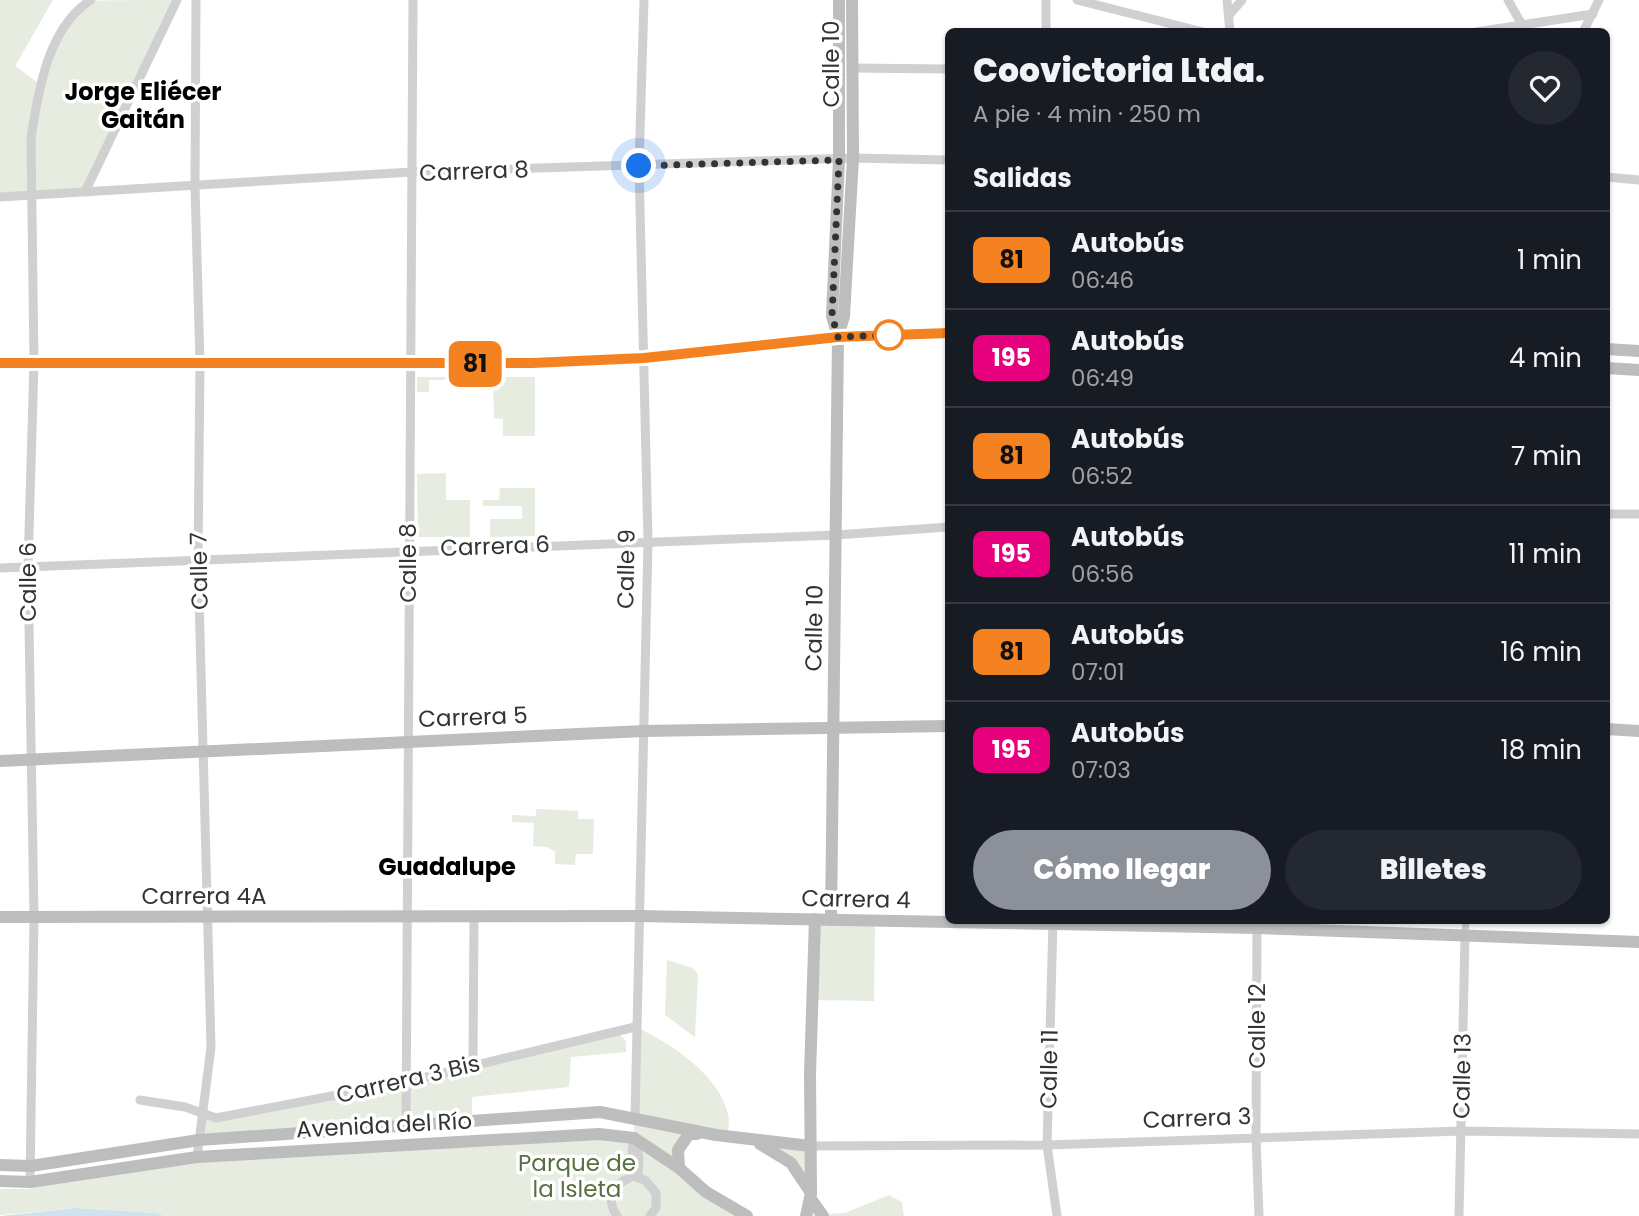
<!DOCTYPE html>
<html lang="es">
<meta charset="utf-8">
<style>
:root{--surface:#171b24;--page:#242831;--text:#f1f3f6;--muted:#9ea1a6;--line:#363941;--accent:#8c9099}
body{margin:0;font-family:Poppins,sans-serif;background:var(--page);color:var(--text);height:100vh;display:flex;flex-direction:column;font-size:26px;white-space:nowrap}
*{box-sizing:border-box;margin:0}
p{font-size:23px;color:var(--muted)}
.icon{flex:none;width:38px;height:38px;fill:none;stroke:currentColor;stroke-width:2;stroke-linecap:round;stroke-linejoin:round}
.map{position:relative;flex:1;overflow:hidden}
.details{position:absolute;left:945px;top:28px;width:665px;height:896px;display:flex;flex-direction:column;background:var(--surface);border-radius:10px;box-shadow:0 2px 5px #0004}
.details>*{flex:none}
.badge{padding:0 14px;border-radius:10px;font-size:24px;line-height:46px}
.you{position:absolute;width:35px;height:35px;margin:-18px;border:5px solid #fff;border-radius:50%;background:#1a73e8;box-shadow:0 0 0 10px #1a73e833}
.map>.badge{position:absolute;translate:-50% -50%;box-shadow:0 0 0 4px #fff}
h2{padding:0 28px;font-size:26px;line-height:63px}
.round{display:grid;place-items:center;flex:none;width:74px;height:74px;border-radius:37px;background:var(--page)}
.summary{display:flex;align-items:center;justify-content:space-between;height:119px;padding:0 28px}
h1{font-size:33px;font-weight:800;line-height:52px}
.cta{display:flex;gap:14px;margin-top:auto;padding:14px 28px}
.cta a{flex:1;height:80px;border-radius:42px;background:var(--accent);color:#fff;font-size:28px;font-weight:800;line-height:80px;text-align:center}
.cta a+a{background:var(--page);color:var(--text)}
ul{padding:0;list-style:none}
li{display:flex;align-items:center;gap:21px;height:98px;padding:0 28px;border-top:2px solid var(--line)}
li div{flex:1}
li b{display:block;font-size:26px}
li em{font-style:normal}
li .badge{min-width:77px;font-weight:700;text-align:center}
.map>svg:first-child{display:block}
.green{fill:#e6ecdf}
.water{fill:#cfe2ee}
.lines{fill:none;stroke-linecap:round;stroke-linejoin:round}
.pedestrian{stroke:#d0d0d0;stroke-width:7}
.minor{stroke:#d0d0d0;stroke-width:9}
.secondary{stroke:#bdbdbd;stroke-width:12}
.line-casing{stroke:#fff;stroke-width:16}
.line{stroke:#f58220;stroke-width:10}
.walk{stroke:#333;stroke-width:7;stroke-dasharray:0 12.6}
.stop-dot{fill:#fff;stroke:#f58220;stroke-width:3.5}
.labels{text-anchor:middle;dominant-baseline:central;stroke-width:7;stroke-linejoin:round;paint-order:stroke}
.street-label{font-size:23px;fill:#333;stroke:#fff}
.park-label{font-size:23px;fill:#56703f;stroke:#fff}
.neighbourhood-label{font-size:24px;font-weight:bold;fill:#000;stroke:#fff}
</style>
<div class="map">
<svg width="1639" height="1216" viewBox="0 0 1639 1216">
<rect width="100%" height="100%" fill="#fff"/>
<g class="green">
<path d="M 0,0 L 53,0 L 15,66 L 41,85 C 49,59 61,14 89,1 C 102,0 159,0 177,0 L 85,192 L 0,197 Z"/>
<path d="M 417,377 L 535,377 L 535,436 L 503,436 L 503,419 L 494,418 L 493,380 L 429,380 L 429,392 L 417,392 Z"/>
<path d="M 446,473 L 446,500 L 470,500 L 470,537 L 418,537 L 417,474 Z"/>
<path d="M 500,488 L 535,488 L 535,536 L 490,537 L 490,519 L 522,519 L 522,506 L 483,506 L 483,500 L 499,500 Z"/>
<path d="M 536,809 L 578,811 L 578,819 L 594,819 L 593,854 L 576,854 L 575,865 L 555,864 L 555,852 L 547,847 L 533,846 L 534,823 L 512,822 L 512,815 L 536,816 Z"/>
<path d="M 815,919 L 875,921 L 874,1001 L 813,1000 Z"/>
<path d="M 667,960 L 692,968 L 698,974 L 695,1037 L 665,1015 Z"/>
<path d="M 635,1027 C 669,1041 720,1076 728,1114 C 730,1121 728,1130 728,1136 L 810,1146 L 811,1193 L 769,1147 L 689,1134 L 678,1163 L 747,1216 L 165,1216 L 156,1213 L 75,1208 L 0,1215 L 0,1189 L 30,1189 L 30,1182 L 197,1157 L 634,1138 Z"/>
<path d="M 616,1031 L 626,1041 L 626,1052 L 571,1057 L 569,1087 L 472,1097 L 472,1121 L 199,1140 L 202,1114 L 216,1118 L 405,1082 Z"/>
<path d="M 889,1195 L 902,1202 L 904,1216 L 806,1216 L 811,1199 L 822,1214 L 845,1213 Z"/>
</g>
<path class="water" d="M 75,1208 L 156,1213 L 165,1216 L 0,1216 Z"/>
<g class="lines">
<path class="pedestrian" d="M 1465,936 L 1466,920"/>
<g class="minor">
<path d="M 196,0 L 195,187 L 200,363 L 198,559 L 211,1047 L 197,1157"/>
<path d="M 1077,0 L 1203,32"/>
<path d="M 1227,0 L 1230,32"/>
<path d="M 1508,0 L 1521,23"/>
<path d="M 1229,15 L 1242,0"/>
<path d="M 1046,32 L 1046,0"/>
<path d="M 1476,32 L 1593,14"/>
<path d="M 1583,32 L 1599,0"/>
<path d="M 852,68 L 948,69"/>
<path d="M 1606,177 L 1639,180"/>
<path d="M 85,192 L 177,0"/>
<path d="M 0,197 L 412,172 L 853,158 L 948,160"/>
<path d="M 0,363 L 532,363 L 644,358 L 838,337"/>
<path d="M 1606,514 L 1639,514"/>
<path d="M 0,568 L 836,535 L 948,527"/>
<path d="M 1257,920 L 1256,1137 L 1259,1216"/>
<path d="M 1053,921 L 1047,1145 L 1057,1216"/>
<path d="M 473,1064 L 474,915"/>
<path d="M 140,1100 L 185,1107 L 216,1118 L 405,1082 L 635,1027"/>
<path d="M 635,1117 L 648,541 L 639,166 L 644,0"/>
<path d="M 406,1125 L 413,0"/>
<path d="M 634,1138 L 639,1158 L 638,1178 L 645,1180 L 656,1193 L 656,1208 L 650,1216"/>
<path d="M 810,1146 L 1047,1145 L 1461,1131 L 1639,1134"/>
<path d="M 30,1182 L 34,917 L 28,567 L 34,362 L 31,138 C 38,91 48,27 91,0"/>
<path d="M 617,1216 C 606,1200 612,1184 630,1178 L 633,1143"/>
<path d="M 1459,1216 L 1465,936"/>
</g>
<g class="secondary">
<path d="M 838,337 L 844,316 L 853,158 L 852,0"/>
<path d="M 838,337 L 948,333"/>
<path d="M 1606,349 L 1639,351"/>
<path d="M 1606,368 L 1639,370"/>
<path d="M 1606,729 L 1639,731"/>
<path d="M 0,761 L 644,731 L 948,726"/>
<path d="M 0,917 L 638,916 L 1257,928 L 1639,942"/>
<path d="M 831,920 L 838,337 L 832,316 L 839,160 L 839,0"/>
<path d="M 760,1144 L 791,1163 L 811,1193"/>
<path d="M 0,1165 L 31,1166 L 199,1140 L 600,1112 L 716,1135 L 810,1146"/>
<path d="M 679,1168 L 678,1150 L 689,1134 L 697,1134"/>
<path d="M 0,1181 L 30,1182 L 197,1157 L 599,1134 L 634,1138 L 679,1168 L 706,1192 L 747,1216"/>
<path d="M 811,1199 L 823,1216"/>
<path d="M 806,1216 L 811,1193 L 810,1074 L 815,919"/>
</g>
</g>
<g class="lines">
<defs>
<path id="line" d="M 0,363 L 532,363 L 644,358 L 838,337 L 948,333"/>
</defs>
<use href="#line" class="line-casing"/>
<use href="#line" class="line"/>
<path class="walk" d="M 639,166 L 839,160 L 832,316 L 838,337 L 893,335 L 889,335"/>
</g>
<circle class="stop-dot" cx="889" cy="335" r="14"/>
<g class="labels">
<g class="street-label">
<text transform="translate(831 64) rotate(-90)">Calle 10</text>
<text transform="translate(474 171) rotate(-2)">Carrera 8</text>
<text transform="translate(495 546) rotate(-2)">Carrera 6</text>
<text transform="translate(408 563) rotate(-90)">Calle 8</text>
<text transform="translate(626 569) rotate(-89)">Calle 9</text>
<text transform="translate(199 571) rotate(-91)">Calle 7</text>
<text transform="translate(28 582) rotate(-90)">Calle 6</text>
<text transform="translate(814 628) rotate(-89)">Calle 10</text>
<text transform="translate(473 717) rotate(-2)">Carrera 5</text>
<text x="204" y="896">Carrera 4A</text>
<text transform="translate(856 899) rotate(1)">Carrera 4</text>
<text transform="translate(1257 1026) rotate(-90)">Calle 12</text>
<text transform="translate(1049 1069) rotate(-89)">Calle 11</text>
<text transform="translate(1462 1076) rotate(-89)">Calle 13</text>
<text transform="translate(408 1079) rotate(-13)">Carrera 3 Bis</text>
<text transform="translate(1197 1118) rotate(-2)">Carrera 3</text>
<text transform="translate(384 1125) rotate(-3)">Avenida del Río</text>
</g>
<g class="park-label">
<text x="577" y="1163">Parque de<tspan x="577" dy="26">la Isleta</tspan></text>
</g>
<g class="neighbourhood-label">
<text x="143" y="91">Jorge Eliécer<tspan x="143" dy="28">Gaitán</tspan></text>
<text x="447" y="866">Guadalupe</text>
</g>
</g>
</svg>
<div class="you" style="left:639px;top:166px"></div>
<b class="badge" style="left:475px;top:364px;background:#f58220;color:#111">81</b>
<section class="details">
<div class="summary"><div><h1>Coovictoria Ltda.</h1><p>A pie · 4 min · 250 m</p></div><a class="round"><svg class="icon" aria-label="heart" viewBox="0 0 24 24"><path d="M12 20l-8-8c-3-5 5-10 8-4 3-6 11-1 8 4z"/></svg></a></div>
<h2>Salidas</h2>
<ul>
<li><span class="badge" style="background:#f58220;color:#111">81</span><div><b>Autobús</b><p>06:46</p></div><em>1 min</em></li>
<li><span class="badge" style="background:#e6007e;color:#fff">195</span><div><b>Autobús</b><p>06:49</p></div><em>4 min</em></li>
<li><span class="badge" style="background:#f58220;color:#111">81</span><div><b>Autobús</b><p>06:52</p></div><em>7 min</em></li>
<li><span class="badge" style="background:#e6007e;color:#fff">195</span><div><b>Autobús</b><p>06:56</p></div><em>11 min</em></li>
<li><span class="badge" style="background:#f58220;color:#111">81</span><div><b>Autobús</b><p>07:01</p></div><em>16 min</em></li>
<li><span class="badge" style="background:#e6007e;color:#fff">195</span><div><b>Autobús</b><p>07:03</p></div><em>18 min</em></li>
</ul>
<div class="cta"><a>Cómo llegar</a><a>Billetes</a></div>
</section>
</div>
